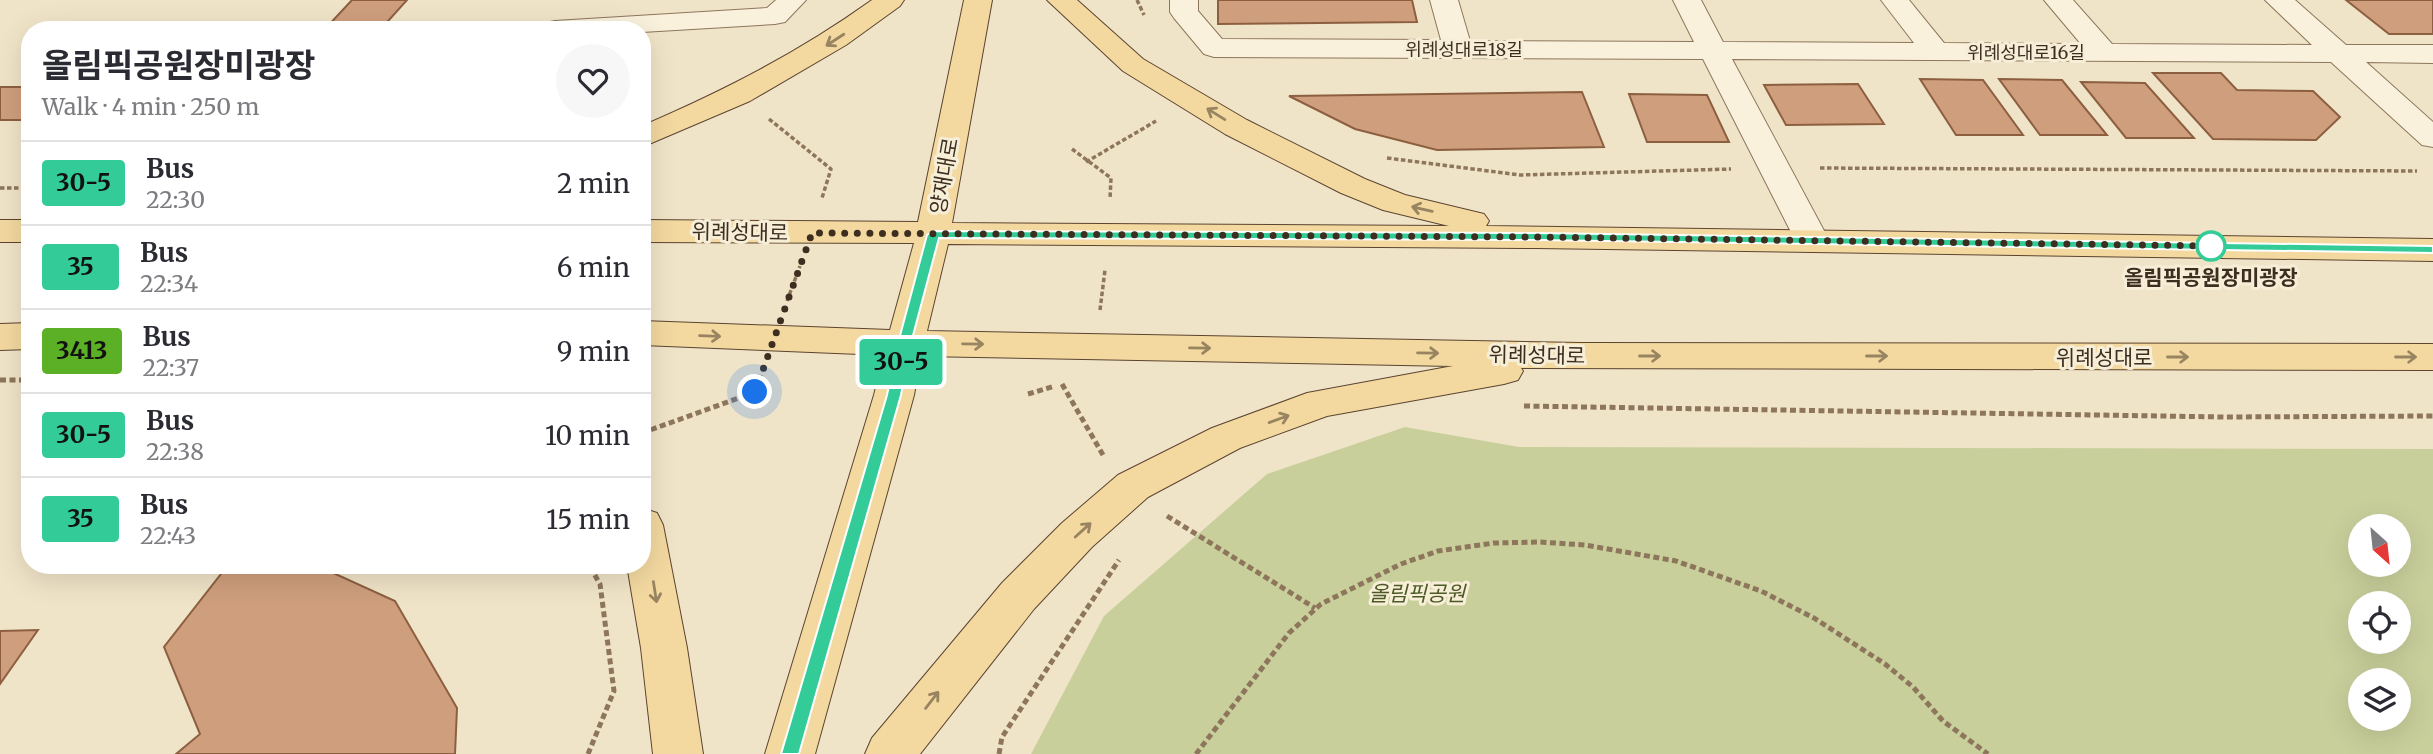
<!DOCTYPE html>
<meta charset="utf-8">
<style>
:root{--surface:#fff;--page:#f7f7f7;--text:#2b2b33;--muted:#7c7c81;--line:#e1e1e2}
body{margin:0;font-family:Merriweather,"Noto Sans KR",serif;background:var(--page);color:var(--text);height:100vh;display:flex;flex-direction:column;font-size:26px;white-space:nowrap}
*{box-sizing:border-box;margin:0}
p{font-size:23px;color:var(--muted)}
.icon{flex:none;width:38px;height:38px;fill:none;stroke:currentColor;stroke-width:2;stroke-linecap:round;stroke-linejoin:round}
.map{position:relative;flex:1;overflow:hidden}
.sheet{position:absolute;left:21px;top:21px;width:630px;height:553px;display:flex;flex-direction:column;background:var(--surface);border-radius:28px;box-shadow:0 7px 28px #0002}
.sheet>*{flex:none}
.badge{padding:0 14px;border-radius:5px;font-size:24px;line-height:46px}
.needle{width:46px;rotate:153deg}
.tools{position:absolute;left:2348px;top:514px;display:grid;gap:14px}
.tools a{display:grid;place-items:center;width:63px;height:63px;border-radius:50%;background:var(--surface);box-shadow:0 7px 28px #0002;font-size:35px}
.you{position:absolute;width:35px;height:35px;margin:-18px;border:5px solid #fff;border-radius:50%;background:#1a73e8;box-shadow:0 0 0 10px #1a73e833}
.map>.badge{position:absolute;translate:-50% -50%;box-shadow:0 0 0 4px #fff}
.round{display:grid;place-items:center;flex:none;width:74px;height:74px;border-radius:37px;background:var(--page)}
.head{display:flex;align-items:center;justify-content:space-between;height:119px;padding:0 21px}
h1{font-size:33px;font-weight:700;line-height:52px}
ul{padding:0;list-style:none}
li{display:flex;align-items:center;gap:21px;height:84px;padding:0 21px;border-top:2px solid var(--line)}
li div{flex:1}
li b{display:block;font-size:26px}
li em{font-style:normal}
li .badge{min-width:77px;font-weight:700;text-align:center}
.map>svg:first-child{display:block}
.green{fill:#c9cf9b;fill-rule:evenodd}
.building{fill:#cf9f7d;stroke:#8d5f41;stroke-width:2}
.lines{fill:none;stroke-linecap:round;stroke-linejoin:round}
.minor-casing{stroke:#8d765c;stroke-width:2}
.major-casing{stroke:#5b4430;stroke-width:2}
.path-far1{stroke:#8d765c;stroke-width:3.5;stroke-dasharray:4.5 2.5;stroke-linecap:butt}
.path{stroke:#8d765c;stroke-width:5;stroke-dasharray:6 3.5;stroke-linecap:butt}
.minor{fill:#faf1dc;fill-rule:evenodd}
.major{fill:#f3d9a0;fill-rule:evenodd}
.oneway{stroke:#988460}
.line{fill:#3c9;stroke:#fff;stroke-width:2}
.walk{stroke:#3d2e20;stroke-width:7;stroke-dasharray:0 12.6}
.stop-dot{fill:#fff;stroke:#3c9;stroke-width:3.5}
.labels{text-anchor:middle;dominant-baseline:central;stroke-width:6;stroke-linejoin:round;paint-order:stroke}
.far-street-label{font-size:18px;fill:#3d2e20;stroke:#f7eed8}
.street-label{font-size:21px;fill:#3d2e20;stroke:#f7eed8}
.stop-label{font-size:21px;font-weight:bold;fill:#3d2e20;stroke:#f7eed8}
.park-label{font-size:21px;font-style:italic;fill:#4d5a26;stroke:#f7eed8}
</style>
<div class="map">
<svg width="2433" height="754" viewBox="0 0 2433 754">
<rect width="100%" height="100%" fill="#f0e4c8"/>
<path class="green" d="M 1405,427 L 1519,447 L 2433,449 L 2433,754 L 1031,754 L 1104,616 L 1267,474 ZM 2361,527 L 2399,527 L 2399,565 L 2361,565 ZM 2361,604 L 2399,604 L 2399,642 L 2361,642 ZM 2361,681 L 2399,681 L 2399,719 L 2361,719 Z"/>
<g class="building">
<path d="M 352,0 L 407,0 L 380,30 L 324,30 Z"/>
<path d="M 1218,0 L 1412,0 L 1417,22 L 1218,24 Z"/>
<path d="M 2346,0 L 2433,0 L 2433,34 L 2389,34 Z"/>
<path d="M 2153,73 L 2221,73 L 2237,90 L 2313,91 L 2340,117 L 2316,140 L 2213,139 Z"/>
<path d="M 1920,79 L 1983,80 L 2023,135 L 1956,135 Z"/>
<path d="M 1999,79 L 2062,80 L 2107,135 L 2040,135 Z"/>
<path d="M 2081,82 L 2145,83 L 2194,138 L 2126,138 Z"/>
<path d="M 1858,84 L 1884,124 L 1786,125 L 1764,85 Z"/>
<rect x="0" y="87" width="30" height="33"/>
<path d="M 1582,92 L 1604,147 L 1437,150 L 1355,129 L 1289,96 Z"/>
<path d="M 1629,94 L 1707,95 L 1729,142 L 1647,142 Z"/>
<path d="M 228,565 L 318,566 L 395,601 L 457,708 L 455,754 L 176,754 L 200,734 L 164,647 Z"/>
<path d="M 38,630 L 0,684 L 0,631 Z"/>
</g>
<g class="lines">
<defs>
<g id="minor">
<path d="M 776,0 L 806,0 L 785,22 L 775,24 L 642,32 L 642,30 L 541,29 L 545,23 L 555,21 L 767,8 Z"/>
<path d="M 1170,0 L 1198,0 L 1198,11 L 1222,39 L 1441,40 L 1430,0 L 1458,0 L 1470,41 L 1694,42 L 1673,0 L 1701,0 L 1723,42 L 1914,43 L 1881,0 L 1909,0 L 1944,43 L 2081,44 L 2044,0 L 2073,0 L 2112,44 L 2312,45 L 2265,0 L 2295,0 L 2346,45 L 2433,45 L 2433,63 L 2366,62 L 2433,122 L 2433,147 L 2422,145 L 2331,62 L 1732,59 L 1829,240 L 1824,248 L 1812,251 L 1800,248 L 1795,240 L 1703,59 L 1214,57 L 1204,54 L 1174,18 L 1170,12 Z"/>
</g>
<g id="major">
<path d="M 872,0 L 904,0 L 900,6 L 846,45 L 750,101 L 642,147 L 642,126 C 725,90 798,53 872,0 Z"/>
<path d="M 964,0 L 992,0 L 952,223 L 1449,226 L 1383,210 L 1341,193 L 1225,134 L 1123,71 L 1047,0 L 1077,0 L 1143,59 L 1247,120 L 1365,179 L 1405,195 L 1484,214 L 1489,221 L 1486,226 L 2433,239 L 2433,261 L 1536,248 L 948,244 L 927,331 L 1581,343 L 2433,344 L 2433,370 L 1521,368 L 1523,371 L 1518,380 L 1504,384 L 1327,416 L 1240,448 L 1148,497 L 1092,547 L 1034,609 L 920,754 L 865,754 L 872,738 L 1002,583 L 1062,523 L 1118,475 L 1212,428 L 1307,393 L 1453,366 L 921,356 L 914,395 L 815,754 L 765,754 L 874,395 L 884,355 L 642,345 L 642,321 L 890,330 L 914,243 L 642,242 L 642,220 L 918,222 Z"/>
<rect x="0" y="220" width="30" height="22"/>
<path d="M 30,323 L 30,349 L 0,350 L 0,324 Z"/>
<path d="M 642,508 L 657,513 L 663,525 L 687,648 L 703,754 L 653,754 L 641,648 L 627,565 L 642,565 Z"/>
</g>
</defs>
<use href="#minor" class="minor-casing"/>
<use href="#major" class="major-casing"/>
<g class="path-far1">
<path d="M 1137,0 L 1144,15"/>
<path d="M 769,119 L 831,169 L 822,198"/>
<path d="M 1072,149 L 1111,178 L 1110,199"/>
<path d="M 1387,158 L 1520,175 L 1731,169"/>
<path d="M 1086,162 L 1156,121"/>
<path d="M 1820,168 L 2417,171"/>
<path d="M 0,188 L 30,188"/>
<path d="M 787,301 L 800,266"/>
<path d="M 1100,310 L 1105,270"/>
</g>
<g class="path">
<path d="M 0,380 L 30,380"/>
<path d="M 1062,384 L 1103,455"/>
<path d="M 1028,394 L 1055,386"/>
<path d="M 1524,406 L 2224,417 L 2433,416"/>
<path d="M 642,433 L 755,392 L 761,375"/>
<path d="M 1167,516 L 1315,608"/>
<path d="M 588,754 L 614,691 L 600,584 L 589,565"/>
<path d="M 999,754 L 1002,737 L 1119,560"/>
<path d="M 1196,754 L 1289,633 L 1321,604 L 1401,564 L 1438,551 L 1494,543 L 1539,542 L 1585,545 L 1676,561 L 1761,591 L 1814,618 L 1885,664 L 1913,687 L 1943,721 L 1988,754"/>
</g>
<use href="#minor" class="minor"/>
<use href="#major" class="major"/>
</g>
<defs><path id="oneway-shaft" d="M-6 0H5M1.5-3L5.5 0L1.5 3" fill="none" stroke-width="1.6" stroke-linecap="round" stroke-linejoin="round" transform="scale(1.75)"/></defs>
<g class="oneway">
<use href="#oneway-shaft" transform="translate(835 40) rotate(147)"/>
<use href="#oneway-shaft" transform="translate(1216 114) rotate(-148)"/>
<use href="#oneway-shaft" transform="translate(1422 209) rotate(-167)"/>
<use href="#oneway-shaft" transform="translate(710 336) rotate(2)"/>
<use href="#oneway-shaft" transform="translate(973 344) rotate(1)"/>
<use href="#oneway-shaft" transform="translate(1200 348) rotate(1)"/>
<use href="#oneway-shaft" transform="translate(1428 353) rotate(1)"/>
<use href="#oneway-shaft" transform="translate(1650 356)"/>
<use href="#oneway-shaft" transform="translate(1877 356)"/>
<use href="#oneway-shaft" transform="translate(2178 357)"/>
<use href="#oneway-shaft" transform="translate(2406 357)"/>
<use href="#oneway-shaft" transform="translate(1279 419) rotate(-20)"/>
<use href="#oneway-shaft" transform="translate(1083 530) rotate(-42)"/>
<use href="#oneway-shaft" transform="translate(655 592) rotate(81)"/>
<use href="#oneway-shaft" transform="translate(932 700) rotate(-52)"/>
</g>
<path class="line" d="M 933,231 L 1536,233 L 2433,246 L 2433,253 L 1536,240 L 939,238 L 911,343 L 901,395 L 799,754 L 781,754 L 887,395 L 898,343 L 927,235 Z"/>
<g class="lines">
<path class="walk" d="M 755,392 L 812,233 L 1536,237 L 2218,246 L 2211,246"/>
</g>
<circle class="stop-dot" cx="2211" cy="246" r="14"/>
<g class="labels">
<g class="far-street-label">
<text x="1464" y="49">위례성대로18길</text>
<text x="2026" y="52">위례성대로16길</text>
</g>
<g class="street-label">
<text transform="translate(944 176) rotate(-80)">양재대로</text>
<text transform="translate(740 232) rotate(1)">위례성대로</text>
<text transform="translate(1537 355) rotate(1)">위례성대로</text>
<text x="2104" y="357">위례성대로</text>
</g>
<g class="stop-label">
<text x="2211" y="277">올림픽공원장미광장</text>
</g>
<g class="park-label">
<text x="1417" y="593">올림픽공원</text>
</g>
</g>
</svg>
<div class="tools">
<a><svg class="needle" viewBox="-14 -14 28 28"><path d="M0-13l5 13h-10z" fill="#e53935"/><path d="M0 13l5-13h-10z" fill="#7c7c81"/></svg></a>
<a><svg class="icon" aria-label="locate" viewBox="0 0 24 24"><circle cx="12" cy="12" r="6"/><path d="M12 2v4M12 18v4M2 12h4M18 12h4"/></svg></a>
<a><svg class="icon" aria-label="layers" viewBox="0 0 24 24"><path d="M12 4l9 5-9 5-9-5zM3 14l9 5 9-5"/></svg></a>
</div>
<div class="you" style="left:755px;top:392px"></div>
<b class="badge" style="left:901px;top:362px;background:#3c9;color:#111">30-5</b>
<section class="sheet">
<div class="head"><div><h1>올림픽공원장미광장</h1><p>Walk · 4 min · 250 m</p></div><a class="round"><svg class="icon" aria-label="heart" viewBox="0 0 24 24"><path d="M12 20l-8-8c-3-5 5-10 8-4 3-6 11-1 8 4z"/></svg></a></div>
<ul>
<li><span class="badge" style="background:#3c9;color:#111">30-5</span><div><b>Bus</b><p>22:30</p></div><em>2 min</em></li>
<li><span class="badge" style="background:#3c9;color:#111">35</span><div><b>Bus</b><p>22:34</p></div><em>6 min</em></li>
<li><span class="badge" style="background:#5bb025;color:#111">3413</span><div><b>Bus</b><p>22:37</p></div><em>9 min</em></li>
<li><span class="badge" style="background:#3c9;color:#111">30-5</span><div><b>Bus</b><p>22:38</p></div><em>10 min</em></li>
<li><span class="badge" style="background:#3c9;color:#111">35</span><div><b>Bus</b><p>22:43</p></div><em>15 min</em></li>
</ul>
</section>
</div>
